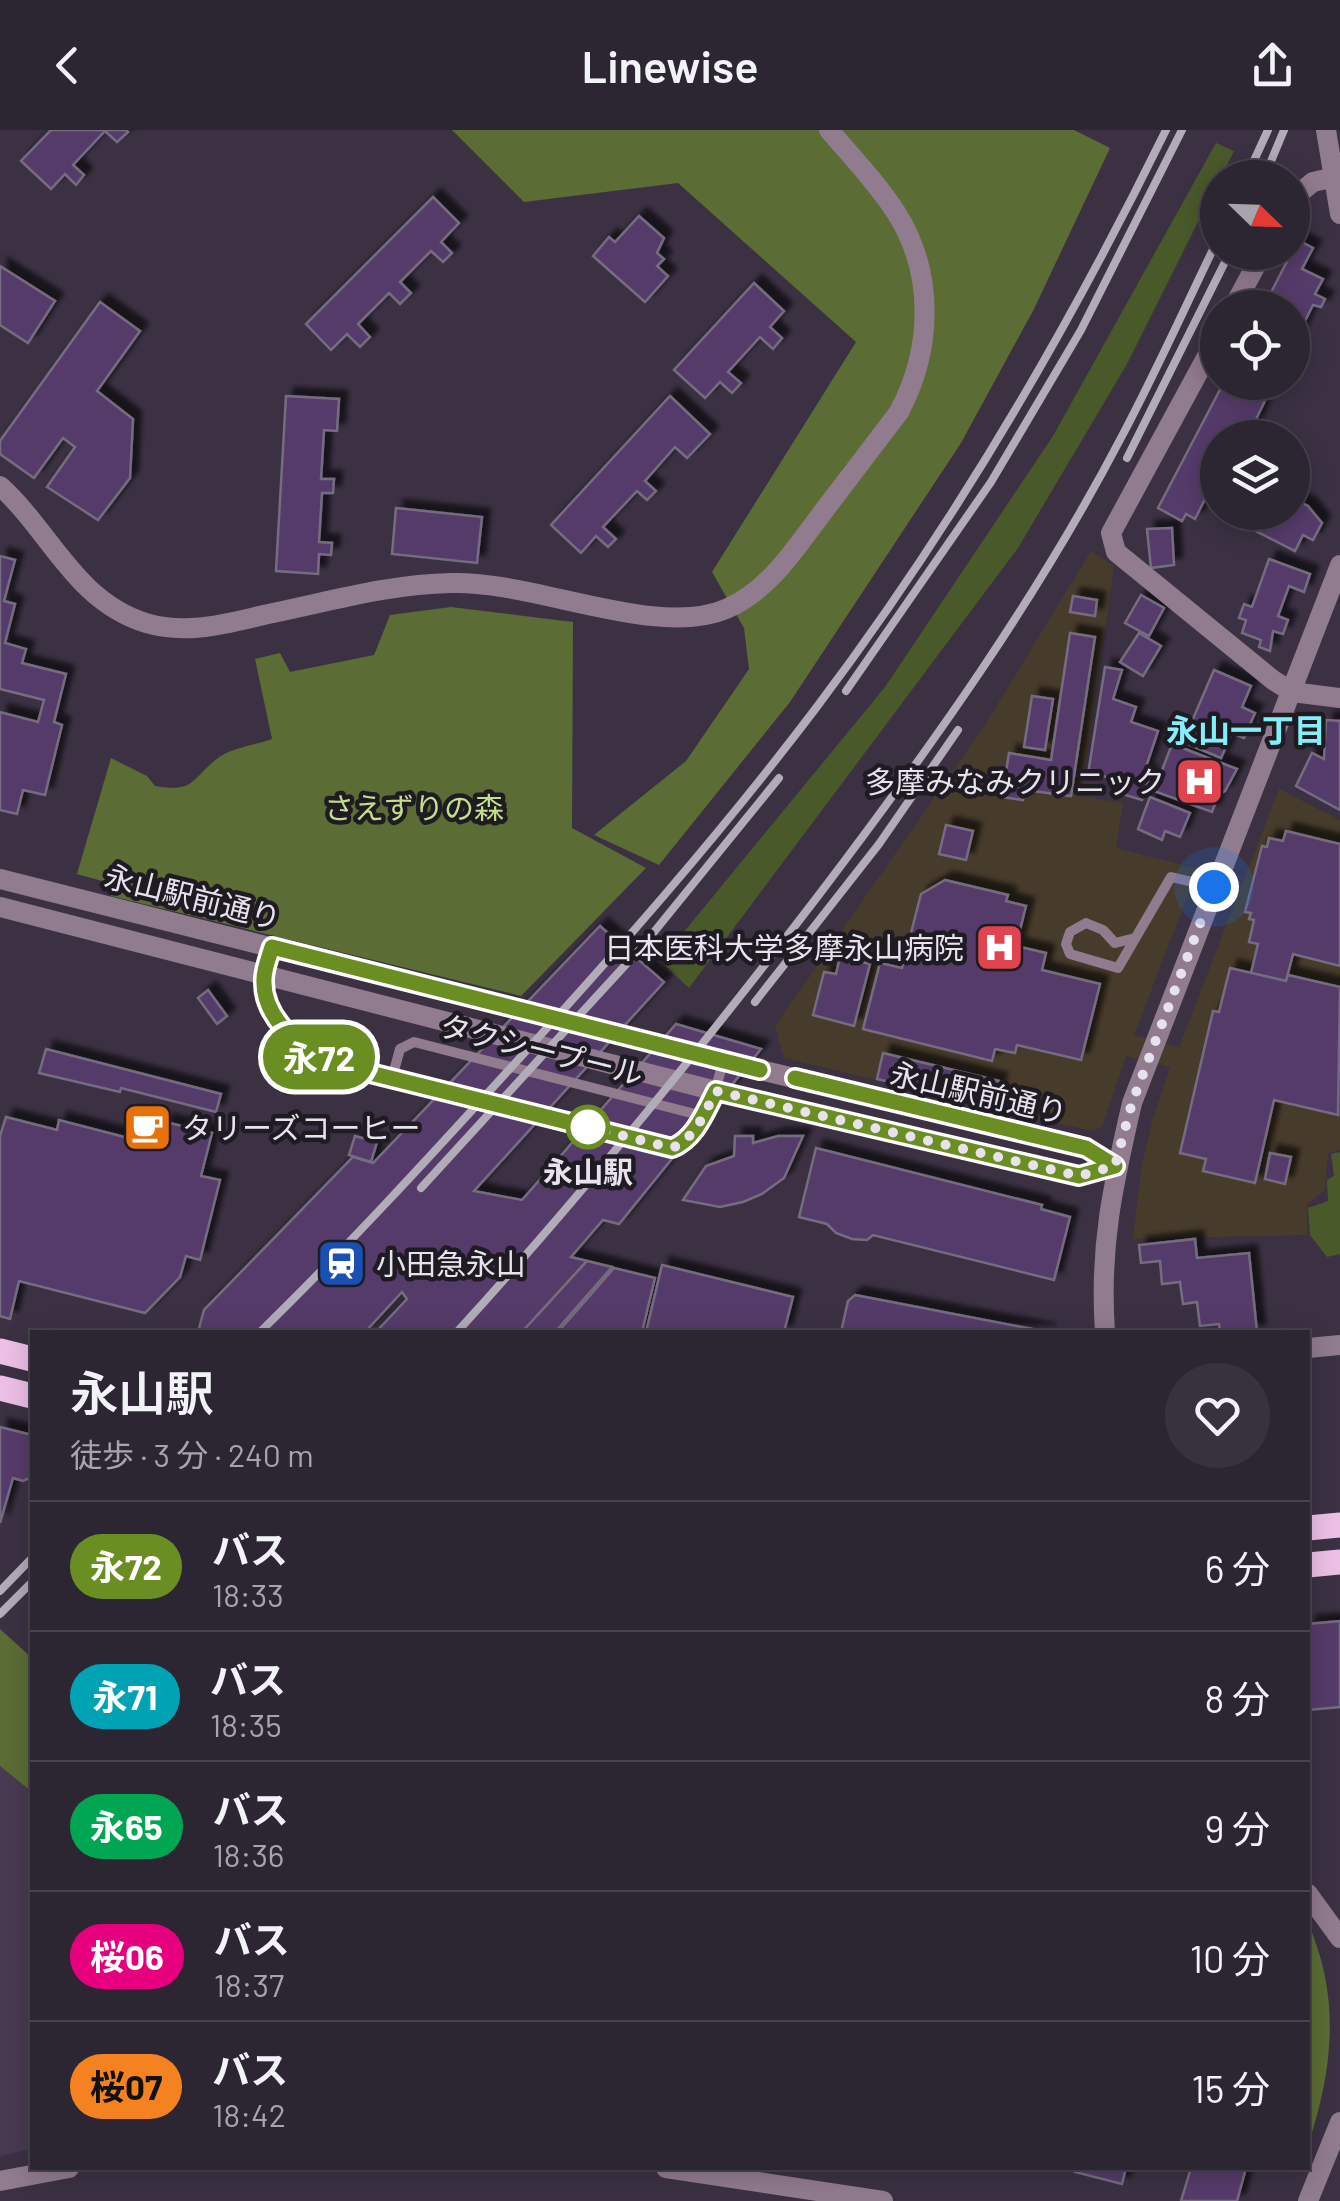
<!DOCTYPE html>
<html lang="ja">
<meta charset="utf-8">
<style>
:root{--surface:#2c2532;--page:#38313e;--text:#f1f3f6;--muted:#a6a5ac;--line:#48424d}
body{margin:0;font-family:Barlow,"Noto Sans JP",sans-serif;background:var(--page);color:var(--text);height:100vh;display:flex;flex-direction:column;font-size:38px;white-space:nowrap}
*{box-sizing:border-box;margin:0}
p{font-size:32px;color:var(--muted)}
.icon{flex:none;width:55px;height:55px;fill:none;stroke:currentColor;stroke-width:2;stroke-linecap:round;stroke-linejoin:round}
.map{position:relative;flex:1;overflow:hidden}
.panel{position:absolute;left:30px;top:1200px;width:1280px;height:840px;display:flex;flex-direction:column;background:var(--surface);border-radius:0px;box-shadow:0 5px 25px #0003,0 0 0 2px var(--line)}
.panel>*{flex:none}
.badge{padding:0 20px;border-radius:32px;font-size:35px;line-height:65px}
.needle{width:65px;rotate:113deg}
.buttons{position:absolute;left:1200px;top:30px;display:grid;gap:20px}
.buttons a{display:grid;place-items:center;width:110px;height:110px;border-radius:50%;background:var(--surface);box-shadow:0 5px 25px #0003,0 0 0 2px var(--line);font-size:50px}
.you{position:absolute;width:50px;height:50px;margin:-25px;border:8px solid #fff;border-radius:50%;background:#1a73e8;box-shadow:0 0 0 15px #1a73e833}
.map>.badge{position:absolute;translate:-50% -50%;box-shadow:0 0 0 5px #fff}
.round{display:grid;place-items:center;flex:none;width:105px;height:105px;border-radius:52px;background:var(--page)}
.head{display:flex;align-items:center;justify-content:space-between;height:170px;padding:0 40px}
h1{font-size:48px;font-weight:600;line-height:75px}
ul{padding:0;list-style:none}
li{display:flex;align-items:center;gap:30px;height:130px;padding:0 40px;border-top:2px solid var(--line)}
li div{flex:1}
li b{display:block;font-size:38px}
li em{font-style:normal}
li .badge{min-width:110px;font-weight:700;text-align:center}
header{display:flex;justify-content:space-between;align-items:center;height:130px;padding:0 40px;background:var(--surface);font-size:45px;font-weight:600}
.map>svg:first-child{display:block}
.built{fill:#473a51}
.medical{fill:#473b2c}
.green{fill:#4a592a}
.forest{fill:#5b6d34}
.building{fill:#553a6b;stroke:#766c7f;stroke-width:2.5;filter:url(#shadow)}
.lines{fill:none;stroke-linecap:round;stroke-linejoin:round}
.service{stroke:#917b8e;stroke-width:10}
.minor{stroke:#917b8e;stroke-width:20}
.tertiary{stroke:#917b8e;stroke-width:20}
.primary{stroke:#ecbfe6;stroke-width:25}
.rail{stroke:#b2abb8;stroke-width:8}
.line-casing{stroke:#fff;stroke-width:22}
.line{stroke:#6b8e23;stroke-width:15}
.walk{stroke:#e8e2ee;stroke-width:10;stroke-dasharray:0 18}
.stop-dot{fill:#fff;stroke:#6b8e23;stroke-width:5}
.labels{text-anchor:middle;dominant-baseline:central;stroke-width:9;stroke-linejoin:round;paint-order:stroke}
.poi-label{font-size:30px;fill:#e8e2ee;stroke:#1f1b23;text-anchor:end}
.park-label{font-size:30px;fill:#c3df8a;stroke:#1f1b23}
.street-label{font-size:30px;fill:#e8e2ee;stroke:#1f1b23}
.stop-label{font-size:30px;font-weight:bold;fill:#e8e2ee;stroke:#1f1b23}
.neighbourhood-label{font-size:32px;font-weight:bold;fill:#84eff8;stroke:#1f1b23}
</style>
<header><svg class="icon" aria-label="back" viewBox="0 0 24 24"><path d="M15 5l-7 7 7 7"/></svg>Linewise<svg class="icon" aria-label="share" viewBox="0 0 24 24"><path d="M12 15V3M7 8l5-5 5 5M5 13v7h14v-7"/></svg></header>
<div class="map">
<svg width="1340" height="2071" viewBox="0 0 1340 2071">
<defs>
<filter id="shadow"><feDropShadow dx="8" dy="-8" stdDeviation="2.5" flood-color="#0009"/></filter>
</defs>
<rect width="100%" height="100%" fill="#3b3143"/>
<path class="built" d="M 0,1636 L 32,1662 L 32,2019 L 0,2026 Z"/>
<path class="medical" d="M 1091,421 L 1114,436 L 1081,666 L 1123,673 L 1116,718 L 1198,739 L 1134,905 L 1179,917 L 1279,659 L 1340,690 L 1340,1020 L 1328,1023 L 1325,1060 L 1307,1074 L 1307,1105 L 1133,1109 L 1141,1039 L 1153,988 L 1170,937 L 1126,926 L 1102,997 L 1092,1001 L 784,928 L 775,896 L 983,598 Z"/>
<g class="green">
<path d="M 1216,13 L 1234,21 L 1221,47 L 1218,48 L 1217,54 L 1127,234 L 1018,418 L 689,858 L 660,831 L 885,557 L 1053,306 Z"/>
<path d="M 1340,1022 L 1340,1124 L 1327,1127 L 1310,1105 L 1308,1078 L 1328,1071 L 1327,1050 L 1334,1046 L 1331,1024 Z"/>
</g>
<g class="forest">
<path d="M 452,0 L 1074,0 L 1110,18 L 1034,179 L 961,313 L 790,572 L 659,735 L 594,705 L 686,631 L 749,539 L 744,498 L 712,442 L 856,212 L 678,53 L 524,72 Z"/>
<path d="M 451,477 L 573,492 L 572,698 L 646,738 L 521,866 L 111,766 L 113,754 L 77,744 L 111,628 L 147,646 L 155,656 C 195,663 191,649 218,628 C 231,618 256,615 272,609 L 255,529 L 280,523 L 290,542 L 374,525 L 390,485 Z"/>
<path d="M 0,1499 L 32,1528 L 32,1662 L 0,1636 Z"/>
<path d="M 1308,1793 C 1340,1866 1334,1937 1308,2015 Z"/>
</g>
<g class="building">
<path d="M 51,0 L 126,0 L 128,2 L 117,12 L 105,1 L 73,35 L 84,45 L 76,55 L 65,44 L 51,59 L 21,31 Z"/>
<path d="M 433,67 L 459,93 L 441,112 L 452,123 L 443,132 L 431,121 L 400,152 L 411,163 L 400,174 L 389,163 L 358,194 L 370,207 L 360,217 L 347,204 L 331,220 L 306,194 Z"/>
<path d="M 639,86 L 664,108 L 657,123 L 664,129 L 657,136 L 668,146 L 645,172 L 593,126 L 609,107 L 615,112 Z"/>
<path d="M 1298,110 L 1313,118 L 1302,139 L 1323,149 L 1315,164 L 1325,169 L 1321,177 L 1313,175 L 1292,217 L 1292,178 L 1263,178 Z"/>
<path d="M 0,136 L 55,171 L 28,213 L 0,195 Z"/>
<path d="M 754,153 L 784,181 L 770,197 L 782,208 L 773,219 L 760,207 L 728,242 L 741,253 L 732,263 L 720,252 L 705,268 L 674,240 Z"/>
<path d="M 100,172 L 140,201 L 97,261 L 133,289 L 130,348 L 98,390 L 47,357 L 75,317 L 63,308 L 34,348 L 0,324 L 0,311 Z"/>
<path d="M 1224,252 L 1274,252 L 1247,308 L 1218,308 L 1218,343 L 1195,389 L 1186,384 L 1182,391 L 1158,378 Z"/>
<path d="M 286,266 L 339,269 L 337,301 L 324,300 L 321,349 L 334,349 L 333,363 L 322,363 L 319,412 L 332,413 L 331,425 L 319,424 L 318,444 L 276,441 Z"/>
<path d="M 670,266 L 710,304 L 687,328 L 675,317 L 645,351 L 656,361 L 647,370 L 637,361 L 603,397 L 616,409 L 608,417 L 596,406 L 581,423 L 551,395 Z"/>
<path d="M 1292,368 L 1308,376 L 1322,393 L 1313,410 L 1303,405 L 1295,421 L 1226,386 L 1228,382 L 1292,382 Z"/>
<path d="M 396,378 L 482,387 L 477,433 L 392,424 Z"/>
<path d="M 1172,398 L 1174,435 L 1151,438 L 1147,399 Z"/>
<path d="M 0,426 L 15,430 L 4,471 L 15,474 L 5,513 L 26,519 L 22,533 L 66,544 L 54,592 L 62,595 L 45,665 L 23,660 L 17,684 L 0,680 L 0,582 L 38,592 L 44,570 L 0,559 Z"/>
<path d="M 1269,429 L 1310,444 L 1304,462 L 1289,456 L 1278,486 L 1288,490 L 1283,504 L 1273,501 L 1270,521 L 1259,517 L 1261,510 L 1242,503 L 1246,490 L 1239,488 L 1244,474 L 1252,477 Z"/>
<path d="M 1141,465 L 1164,478 L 1149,506 L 1125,493 Z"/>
<path d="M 1073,466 L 1097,470 L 1095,486 L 1070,482 Z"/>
<path d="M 1070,503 L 1095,507 L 1071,666 L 1025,660 L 1023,670 L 1002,667 L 1009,623 L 1051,630 Z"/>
<path d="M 1139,503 L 1161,516 L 1143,546 L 1120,532 Z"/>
<path d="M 1105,537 L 1122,540 L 1113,569 L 1136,577 L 1131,592 L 1158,601 L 1144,643 L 1150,645 L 1142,670 L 1122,664 L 1126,650 L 1088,644 Z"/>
<path d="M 1214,540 L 1251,556 L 1242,577 L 1255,583 L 1244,608 L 1232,603 L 1221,628 L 1183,612 Z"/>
<path d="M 1032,566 L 1053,569 L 1045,620 L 1024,617 Z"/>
<path d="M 1326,590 L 1340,591 L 1340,680 L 1296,656 L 1312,623 L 1324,629 Z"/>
<path d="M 1172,614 L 1237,639 L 1225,661 L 1218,665 L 1212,682 L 1154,661 Z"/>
<path d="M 1150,667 L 1190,683 L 1180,707 L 1165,701 L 1162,710 L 1138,699 Z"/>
<path d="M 946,695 L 973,701 L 966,730 L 939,724 Z"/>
<path d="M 1286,701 L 1340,714 L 1340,836 L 1293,824 L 1286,851 L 1251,843 L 1258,814 L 1249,812 L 1254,790 L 1249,789 L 1251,783 L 1245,782 L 1262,716 L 1267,717 L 1269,708 L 1283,711 Z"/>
<path d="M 945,750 L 1008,765 L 1006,771 L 1026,776 L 1016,816 L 1046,823 L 1042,840 L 1100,854 L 1081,930 L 1017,915 L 1015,923 L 995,919 L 992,931 L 863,899 L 880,833 L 902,838 L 921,764 Z"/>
<path d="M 600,796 L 664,852 L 474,1061 L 522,1070 L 676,894 L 761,919 L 619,1094 L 603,1090 L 571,1127 L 587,1131 L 522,1202 L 376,1202 L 407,1169 L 402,1162 L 365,1202 L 198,1202 L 204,1180 L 353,1027 L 373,1033 Z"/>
<path d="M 840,827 L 870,834 L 854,896 L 813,885 L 824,842 L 836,844 Z"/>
<path d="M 1230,838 L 1286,851 L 1288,845 L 1340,857 L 1338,985 L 1274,970 L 1255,1053 L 1203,1041 L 1206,1029 L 1180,1023 L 1213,881 L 1219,882 Z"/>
<path d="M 208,860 L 227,886 L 217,894 L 198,868 Z"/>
<path d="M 46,919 L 221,964 L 216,982 L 121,958 L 120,962 L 39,943 Z"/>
<path d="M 883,923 L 999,951 L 993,976 L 877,949 Z"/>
<path d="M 6,987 L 57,1000 L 59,990 L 159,1016 L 165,992 L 212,1003 L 201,1046 L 220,1050 L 200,1130 L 186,1126 L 180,1147 L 145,1183 L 19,1151 L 10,1189 L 0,1186 L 0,1006 Z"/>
<path d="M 355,1006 L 377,1012 L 371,1032 L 349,1025 Z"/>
<path d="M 735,1006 L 753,1006 L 753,1013 L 778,1006 L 803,1006 L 784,1048 L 762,1064 L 743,1072 L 720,1077 L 683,1070 L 706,1036 L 734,1026 Z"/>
<path d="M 816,1018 L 1042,1075 L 1041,1079 L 1070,1087 L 1054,1150 L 873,1105 L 867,1110 L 852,1109 L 836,1103 L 827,1094 L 799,1087 Z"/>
<path d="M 1270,1023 L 1291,1027 L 1285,1054 L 1265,1049 Z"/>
<path d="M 1195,1109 L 1197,1128 L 1249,1123 L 1257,1202 L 1220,1202 L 1219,1194 L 1200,1196 L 1197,1172 L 1183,1174 L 1180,1152 L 1162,1154 L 1160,1131 L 1141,1133 L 1139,1115 Z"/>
<path d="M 587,1131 L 612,1137 L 555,1202 L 522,1202 Z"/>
<path d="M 662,1135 L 793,1167 L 784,1202 L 646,1202 Z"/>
<path d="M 614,1138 L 655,1148 L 642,1202 L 558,1202 Z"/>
<path d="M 855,1165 L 1048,1202 L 841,1202 L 848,1171 Z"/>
<path d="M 0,1297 L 32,1305 L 32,1347 L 23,1351 L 13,1348 L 0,1393 Z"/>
<path d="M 1340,1491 L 1340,1577 L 1308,1580 L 1308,1494 Z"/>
<path d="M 1077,2038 L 1126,2038 L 1122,2054 L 1075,2042 Z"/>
<path d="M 1191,2038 L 1246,2038 L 1237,2071 L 1181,2071 Z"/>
</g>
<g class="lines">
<g class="service">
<path d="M 1135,808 L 1115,813 L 1103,800 L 1086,793 L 1070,802 L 1066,814 L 1070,824 L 1118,838 L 1171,747 L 1214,757"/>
<path d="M 272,818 C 269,828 265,838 264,848 C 261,884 297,919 327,932 C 338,936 352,938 365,942 L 673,1018 C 704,1005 716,961 723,931"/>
<path d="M 392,948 L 400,919 L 414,912 L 703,986"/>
</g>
<g class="minor">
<path d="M 1292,69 L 1313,52 L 1335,47"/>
<path d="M 1233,178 L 1263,122"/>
<path d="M 1218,206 L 1111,403 L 1116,422 L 1273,550 L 1292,562 L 1340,568"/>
<path d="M 1308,1218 L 1340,1215"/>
<path d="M 666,2038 L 883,2071"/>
<path d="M 0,2051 L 69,2038"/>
</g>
<g class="tertiary">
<path d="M 1326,0 L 1340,84"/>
<path d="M 0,356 C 51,402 75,471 146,493 C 189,506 231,492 273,483 C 331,471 391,454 451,453 C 533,450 656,509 726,479 C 771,460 798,414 826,378 C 850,346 875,314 899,282 C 932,220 935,145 897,84 C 878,54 852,27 829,0"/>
<path d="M 0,749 L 723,931 L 1086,1018 L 1115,1036"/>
<path d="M 0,777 L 716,961 L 1079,1046 L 1115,1036"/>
<path d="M 1105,1202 C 1099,1117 1113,1055 1132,973 L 1340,435"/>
<path d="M 1308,1764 L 1340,1808"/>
<path d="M 1308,2071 L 1340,1992"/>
</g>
<g class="primary">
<path d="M 0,1221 L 32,1229"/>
<path d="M 0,1258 L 32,1266"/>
<path d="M 1308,1398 L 1340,1395"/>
<path d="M 1308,1435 L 1340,1432"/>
</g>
<g class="rail">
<path d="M 1246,48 L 1268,0"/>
<path d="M 1264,48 L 1284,0"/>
<path d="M 1127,328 L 1230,122"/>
<path d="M 846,561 L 991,352 L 1081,200 L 1182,0"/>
<path d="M 755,872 L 879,714 L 958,600"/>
<path d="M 421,1058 L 641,818 L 779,648"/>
<path d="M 260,1202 C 345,1119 426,1031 506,943 C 614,825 719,706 816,578 C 952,398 1067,202 1166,0"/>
<path d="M 457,1202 C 584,1063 703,916 818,766 C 929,620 1037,469 1122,306 C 1156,242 1186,175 1218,109"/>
<path d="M 0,1461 L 32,1428"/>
<path d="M 0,1484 L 32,1452"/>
</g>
</g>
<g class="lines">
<defs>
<path id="line" d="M 760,940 L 272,817 C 269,827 264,839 264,849 C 262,888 298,914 326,932 L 672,1018 C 695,1009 705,982 716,961 L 1079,1046 L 1115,1036 L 1086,1018 L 795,948"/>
</defs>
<use href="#line" class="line-casing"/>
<use href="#line" class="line"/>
<path class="walk" d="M 588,997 L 672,1018 C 695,1009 705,982 716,961 L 1079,1046 L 1115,1036 L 1132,973 L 1214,757"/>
</g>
<defs>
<symbol id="hospital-square" viewBox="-11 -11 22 22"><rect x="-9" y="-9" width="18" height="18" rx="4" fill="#e0444e" stroke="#1f1b23"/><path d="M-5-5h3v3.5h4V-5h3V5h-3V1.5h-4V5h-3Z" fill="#fff"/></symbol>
<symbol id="cafe-square" viewBox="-11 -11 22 22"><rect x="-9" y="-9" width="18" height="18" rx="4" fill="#e8710a" stroke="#1f1b23"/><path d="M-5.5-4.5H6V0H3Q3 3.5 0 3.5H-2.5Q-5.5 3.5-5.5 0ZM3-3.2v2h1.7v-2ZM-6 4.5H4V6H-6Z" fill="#fff"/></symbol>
<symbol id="station-square" viewBox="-11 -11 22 22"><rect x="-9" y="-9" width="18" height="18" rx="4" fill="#1a4fb4" stroke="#1f1b23"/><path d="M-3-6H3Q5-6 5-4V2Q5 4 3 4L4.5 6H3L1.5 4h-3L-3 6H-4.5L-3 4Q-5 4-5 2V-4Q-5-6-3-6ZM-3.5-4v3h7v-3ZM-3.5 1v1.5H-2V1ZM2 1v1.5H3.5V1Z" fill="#fff"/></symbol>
</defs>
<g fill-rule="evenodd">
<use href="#hospital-square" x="1172" y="624" width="55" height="55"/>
<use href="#hospital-square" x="972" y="790" width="55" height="55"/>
<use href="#cafe-square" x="120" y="970" width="55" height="55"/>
<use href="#station-square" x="314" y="1106" width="55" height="55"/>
</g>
<circle class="stop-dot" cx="588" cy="997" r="20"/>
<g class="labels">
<g class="poi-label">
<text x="1165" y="651">多摩みなみクリニック</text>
<text x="964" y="817">日本医科大学多摩永山病院</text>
<text x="182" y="997" text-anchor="start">タリーズコーヒー</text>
<text x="376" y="1133" text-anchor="start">小田急永山</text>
</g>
<g class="park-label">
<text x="414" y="677">さえずりの森</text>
</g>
<g class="street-label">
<text transform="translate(193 766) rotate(14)">永山駅前通り</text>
<text transform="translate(542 919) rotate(14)">タクシープール</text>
<text transform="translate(979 962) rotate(13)">永山駅前通り</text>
</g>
<g class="stop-label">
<text x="588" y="1041">永山駅</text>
</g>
<g class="neighbourhood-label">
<text x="1246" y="599">永山一丁目</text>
</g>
</g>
</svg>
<div class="buttons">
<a><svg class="needle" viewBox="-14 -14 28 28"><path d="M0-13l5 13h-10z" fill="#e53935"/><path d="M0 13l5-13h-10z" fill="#a6a5ac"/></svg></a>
<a><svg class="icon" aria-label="locate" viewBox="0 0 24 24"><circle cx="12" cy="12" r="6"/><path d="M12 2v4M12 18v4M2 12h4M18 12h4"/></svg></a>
<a><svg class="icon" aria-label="layers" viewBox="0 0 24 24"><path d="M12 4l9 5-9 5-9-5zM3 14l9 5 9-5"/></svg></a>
</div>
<div class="you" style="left:1214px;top:757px"></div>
<b class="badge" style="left:319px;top:927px;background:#6b8e23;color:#fff">永72</b>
<section class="panel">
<div class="head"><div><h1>永山駅</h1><p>徒歩 · 3 分 · 240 m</p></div><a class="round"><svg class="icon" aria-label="heart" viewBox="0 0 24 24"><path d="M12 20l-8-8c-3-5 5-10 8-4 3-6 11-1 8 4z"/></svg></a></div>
<ul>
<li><span class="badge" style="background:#6b8e23;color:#fff">永72</span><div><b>バス</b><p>18:33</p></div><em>6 分</em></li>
<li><span class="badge" style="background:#00a3b4;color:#fff">永71</span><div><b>バス</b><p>18:35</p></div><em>8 分</em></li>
<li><span class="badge" style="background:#00a651;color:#fff">永65</span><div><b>バス</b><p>18:36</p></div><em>9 分</em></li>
<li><span class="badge" style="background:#e6007e;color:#fff">桜06</span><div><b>バス</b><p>18:37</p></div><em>10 分</em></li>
<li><span class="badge" style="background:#f58220;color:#111">桜07</span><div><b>バス</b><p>18:42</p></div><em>15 分</em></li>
</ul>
</section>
</div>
